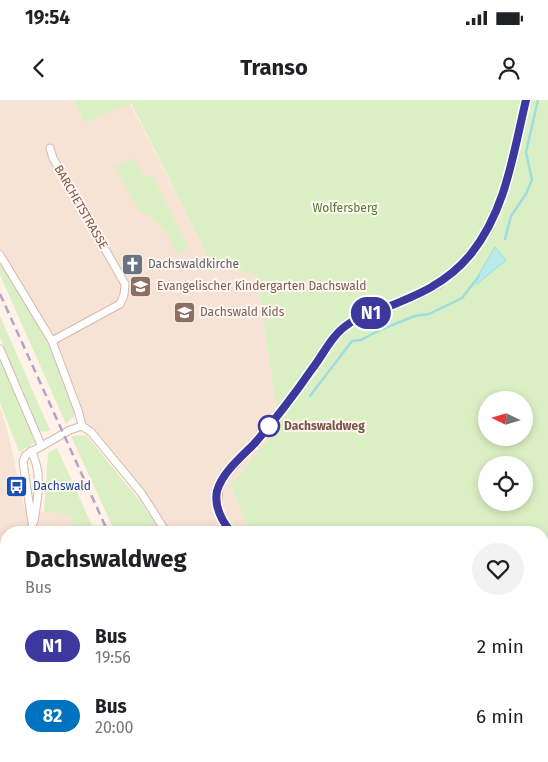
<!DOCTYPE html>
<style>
:root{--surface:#fff;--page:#f2f2f2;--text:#202124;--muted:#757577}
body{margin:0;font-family:"Fira Sans",sans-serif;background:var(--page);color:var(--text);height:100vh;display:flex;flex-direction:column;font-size:19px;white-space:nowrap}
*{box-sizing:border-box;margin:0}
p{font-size:16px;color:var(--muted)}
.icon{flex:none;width:28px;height:28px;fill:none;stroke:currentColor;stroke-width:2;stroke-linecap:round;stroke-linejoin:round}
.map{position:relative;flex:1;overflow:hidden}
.side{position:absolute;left:0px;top:426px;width:549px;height:236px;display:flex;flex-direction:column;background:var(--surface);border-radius:20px 20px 0 0;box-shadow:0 2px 8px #0003}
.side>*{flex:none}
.badge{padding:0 10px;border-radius:16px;font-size:18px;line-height:32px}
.needle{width:32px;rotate:275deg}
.buttons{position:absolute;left:478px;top:291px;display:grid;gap:10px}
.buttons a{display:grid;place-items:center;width:55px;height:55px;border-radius:50%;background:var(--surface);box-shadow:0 2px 8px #0003;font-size:25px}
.map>.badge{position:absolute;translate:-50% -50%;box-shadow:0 0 0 2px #fff}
.round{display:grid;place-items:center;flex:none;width:52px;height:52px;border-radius:26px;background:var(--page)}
.summary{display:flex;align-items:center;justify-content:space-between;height:85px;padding:0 25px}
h1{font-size:24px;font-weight:700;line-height:38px}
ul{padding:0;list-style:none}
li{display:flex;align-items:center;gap:15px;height:70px;padding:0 25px}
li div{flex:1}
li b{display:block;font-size:19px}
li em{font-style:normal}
li .badge{min-width:55px;font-weight:700;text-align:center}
.status{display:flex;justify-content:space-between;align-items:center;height:35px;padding:0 25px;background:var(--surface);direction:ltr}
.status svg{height:14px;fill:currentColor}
header{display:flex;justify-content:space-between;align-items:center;height:65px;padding:0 25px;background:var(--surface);font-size:22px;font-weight:700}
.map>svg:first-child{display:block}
.residential{fill:#f7e3d5}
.green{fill:#dbefc4;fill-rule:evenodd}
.water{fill:#b9ebeb;stroke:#9edede}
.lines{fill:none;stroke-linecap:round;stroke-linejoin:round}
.stream{stroke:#9edede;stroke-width:2.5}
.street-casing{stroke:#d5baae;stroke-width:9}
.street{stroke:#fff;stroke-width:7}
.rail{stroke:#b3a3cb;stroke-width:2.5;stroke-dasharray:8 5;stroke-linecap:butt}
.line-casing{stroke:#fff;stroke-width:11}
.line{stroke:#3c389e;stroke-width:8}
.stop-dot{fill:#fff;stroke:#3c389e;stroke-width:2.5}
.labels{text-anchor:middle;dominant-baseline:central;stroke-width:4;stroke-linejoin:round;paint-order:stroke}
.street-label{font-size:12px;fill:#7d5348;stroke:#fff7f0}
.park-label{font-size:12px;fill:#547739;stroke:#fff7f0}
.worship-label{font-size:12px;fill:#5b616d;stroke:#fff7f0;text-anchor:start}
.education-label{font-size:12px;fill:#785e54;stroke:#fff7f0;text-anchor:start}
.stop-label{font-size:12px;font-weight:bold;fill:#7d5348;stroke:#fff7f0;text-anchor:start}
.transit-label{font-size:12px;fill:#164399;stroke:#fff7f0;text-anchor:start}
</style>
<div class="status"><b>19:54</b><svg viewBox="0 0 49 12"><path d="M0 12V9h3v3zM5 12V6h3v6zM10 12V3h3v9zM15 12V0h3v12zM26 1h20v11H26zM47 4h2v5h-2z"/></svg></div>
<header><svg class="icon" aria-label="back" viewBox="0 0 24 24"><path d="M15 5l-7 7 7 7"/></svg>Transo<svg class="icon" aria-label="person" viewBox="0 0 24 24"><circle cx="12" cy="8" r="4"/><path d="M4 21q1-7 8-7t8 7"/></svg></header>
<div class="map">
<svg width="548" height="662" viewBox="0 0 548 662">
<rect width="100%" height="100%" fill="#fff2e8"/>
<g class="residential">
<path d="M 0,0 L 74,0 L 84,23 L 130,3 L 212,165 L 257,174 L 279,327 L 230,385 L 250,432 L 167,432 L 142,394 L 82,326 L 52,241 L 0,155 Z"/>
<path d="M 0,307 L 6,324 L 25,410 L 70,415 L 75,432 L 6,432 L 6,656 L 113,656 L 137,662 L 0,662 Z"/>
<path d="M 548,514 L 548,662 L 255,662 L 254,656 L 542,656 L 542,515 Z"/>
</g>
<g class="green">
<path d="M 74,0 L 548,0 L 548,514 L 543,515 L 542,432 L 338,432 L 335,431 L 334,432 L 250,432 L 230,385 L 279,327 L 257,175 L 212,165 L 131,3 L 84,23 ZM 486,300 L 524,300 L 524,338 L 486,338 ZM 486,365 L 524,365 L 524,402 L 486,402 Z"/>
<path d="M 133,58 L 145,77 L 153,76 L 189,148 L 177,155 L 164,129 L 153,118 L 139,111 L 115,67 Z"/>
<path d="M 0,157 L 49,241 L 75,315 L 66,324 L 0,175 Z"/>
<path d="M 0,216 L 50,330 L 46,332 L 39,331 L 0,238 Z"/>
<path d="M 0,253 L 35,343 L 19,352 L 0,303 Z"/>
<path d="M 86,335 L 140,401 L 161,432 L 115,432 L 71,336 Z"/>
<path d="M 57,348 L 95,432 L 75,432 L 70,415 L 44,412 L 48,353 Z"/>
<path d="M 199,656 L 201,662 L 141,662 L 121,657 Z"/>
<path d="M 217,656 L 248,656 L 249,662 L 220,662 Z"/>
</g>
<path class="water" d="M 495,147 L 506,160 L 477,184 L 475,181 Z"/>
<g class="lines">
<g class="stream">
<path d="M 505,139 L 511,116 L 526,94 L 532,80 L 526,52 L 538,0"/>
<path d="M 310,296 L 352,241 L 361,240 L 380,230 L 415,216 L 429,214 L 462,198 L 479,176"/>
</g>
<defs>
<g id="street">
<path d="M 50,48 L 53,58 L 125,184 L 124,195 L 120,204 L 52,241"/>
<path d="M 0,155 L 52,241 L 79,313 L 82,326"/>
<path d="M 0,249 L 41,345"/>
<path d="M 31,351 C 43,373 38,397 34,421"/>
<path d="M 33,429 L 24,369 L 23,361 L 26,355 L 70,330 L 82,326 L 91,332 L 142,394 L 166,432"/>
<path d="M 231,432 L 222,419 L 217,405 L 220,382 L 279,315 L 339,231 L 357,218 L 417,196 L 438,185 L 454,172 L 470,155 L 489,129 L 508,79 L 526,0"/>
<path d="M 542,579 L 548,581"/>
<path d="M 542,620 L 548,629"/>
<path d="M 15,656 L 15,662"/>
<path d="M 250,656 L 251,662"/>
<path d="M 284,656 L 294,662"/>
<path d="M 385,662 L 390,656"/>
</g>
</defs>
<use href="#street" class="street-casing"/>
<use href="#street" class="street"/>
<g class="rail">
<path d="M 0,194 L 108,432"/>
<path d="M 210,656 L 212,662"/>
</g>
</g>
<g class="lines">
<defs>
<path id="line" d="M 231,432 C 222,421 214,406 217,391 C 222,373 241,357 254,344 C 275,320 294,295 312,269 C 323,255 332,235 347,225 C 358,216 372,213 385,208 C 418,195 447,183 470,155 C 506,111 513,54 526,0"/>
</defs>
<use href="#line" class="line-casing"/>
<use href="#line" class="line"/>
</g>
<defs>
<symbol id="church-square" viewBox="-11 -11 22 22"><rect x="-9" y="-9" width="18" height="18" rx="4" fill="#6b7280" stroke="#fff7f0"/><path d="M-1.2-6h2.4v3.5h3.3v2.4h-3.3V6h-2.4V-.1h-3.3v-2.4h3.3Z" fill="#fff"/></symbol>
<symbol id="school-square" viewBox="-11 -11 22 22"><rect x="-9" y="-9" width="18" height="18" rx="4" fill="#8d6e63" stroke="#fff7f0"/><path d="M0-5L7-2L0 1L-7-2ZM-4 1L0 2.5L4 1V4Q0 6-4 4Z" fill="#fff"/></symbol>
<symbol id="bus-square" viewBox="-11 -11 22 22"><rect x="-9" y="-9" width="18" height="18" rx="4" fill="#1a4fb4" stroke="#fff7f0"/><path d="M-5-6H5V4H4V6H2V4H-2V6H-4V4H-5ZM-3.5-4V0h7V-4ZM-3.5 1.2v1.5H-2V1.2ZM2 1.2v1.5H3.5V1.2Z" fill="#fff"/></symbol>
</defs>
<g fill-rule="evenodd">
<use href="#church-square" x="120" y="152" width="25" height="25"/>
<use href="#school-square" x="128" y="174" width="25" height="25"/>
<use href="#school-square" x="172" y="200" width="25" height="25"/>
<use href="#bus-square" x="4" y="374" width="25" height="25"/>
</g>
<circle class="stop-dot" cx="269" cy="326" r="10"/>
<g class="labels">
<g class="street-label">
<text transform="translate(81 107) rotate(60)">BARCHETSTRASSE</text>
</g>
<g class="park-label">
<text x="345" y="108">Wolfersberg</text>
</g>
<g class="worship-label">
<text x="148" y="164">Dachswaldkirche</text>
</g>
<g class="education-label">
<text x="157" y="186">Evangelischer Kindergarten Dachswald</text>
<text x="200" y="212">Dachswald Kids</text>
</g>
<g class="stop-label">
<text x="284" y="326">Dachswaldweg</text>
</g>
<g class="transit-label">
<text x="33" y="386">Dachswald</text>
</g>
</g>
</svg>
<div class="buttons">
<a><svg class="needle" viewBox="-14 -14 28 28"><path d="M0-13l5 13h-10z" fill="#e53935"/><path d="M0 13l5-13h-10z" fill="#757577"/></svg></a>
<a><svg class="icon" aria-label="locate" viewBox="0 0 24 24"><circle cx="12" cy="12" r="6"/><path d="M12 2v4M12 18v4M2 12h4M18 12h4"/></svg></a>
</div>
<b class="badge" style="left:371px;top:213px;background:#3c389e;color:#fff">N1</b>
<section class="side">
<div class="summary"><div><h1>Dachswaldweg</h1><p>Bus</p></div><a class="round"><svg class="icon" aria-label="heart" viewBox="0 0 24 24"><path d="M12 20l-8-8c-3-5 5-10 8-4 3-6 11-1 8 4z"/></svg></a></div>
<ul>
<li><span class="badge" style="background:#3c389e;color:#fff">N1</span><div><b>Bus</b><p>19:56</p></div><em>2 min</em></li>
<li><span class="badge" style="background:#0073c0;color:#fff">82</span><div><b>Bus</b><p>20:00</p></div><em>6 min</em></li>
</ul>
</section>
</div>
